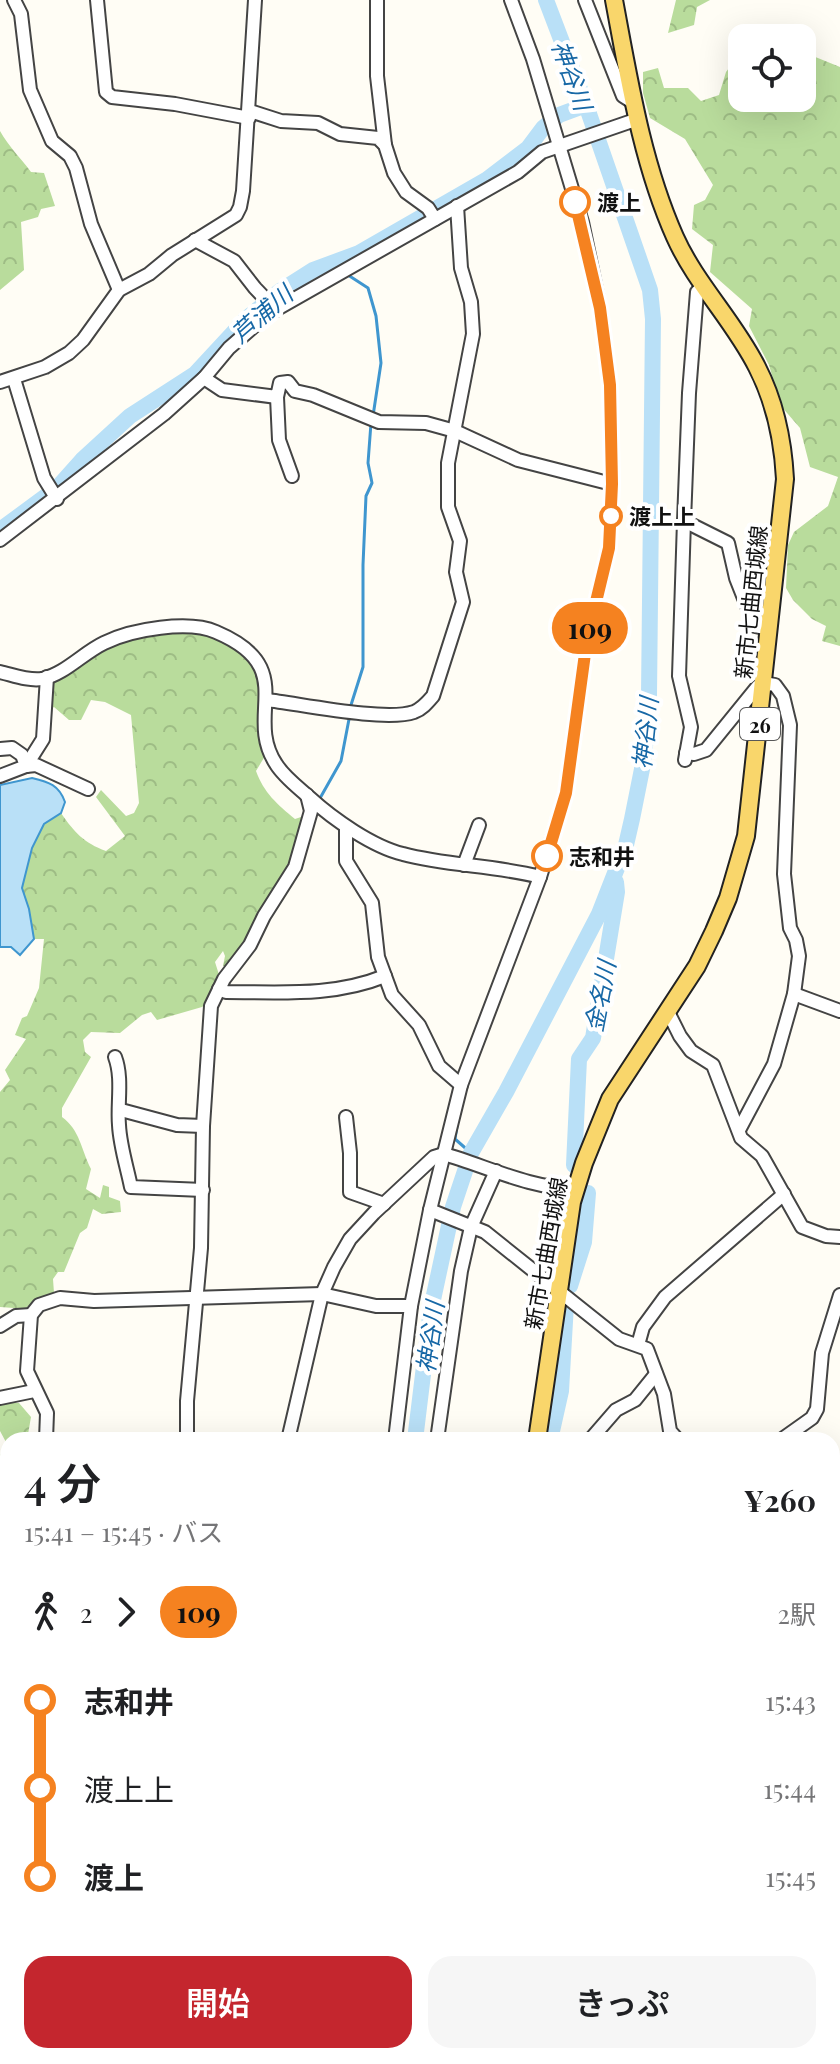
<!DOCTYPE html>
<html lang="ja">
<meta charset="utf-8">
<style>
:root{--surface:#fff;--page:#f6f6f6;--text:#202124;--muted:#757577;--accent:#c4262e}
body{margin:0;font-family:"Playfair Display","Noto Sans JP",serif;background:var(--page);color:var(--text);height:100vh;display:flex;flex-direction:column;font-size:30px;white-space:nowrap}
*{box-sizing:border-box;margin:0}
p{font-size:26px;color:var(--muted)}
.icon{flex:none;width:44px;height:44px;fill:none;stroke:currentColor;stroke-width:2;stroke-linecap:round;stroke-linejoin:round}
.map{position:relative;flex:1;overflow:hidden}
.details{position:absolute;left:0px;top:1432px;width:840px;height:632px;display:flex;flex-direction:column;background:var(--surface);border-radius:24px 24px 0 0;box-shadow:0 8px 32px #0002}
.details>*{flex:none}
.badge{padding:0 16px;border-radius:26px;font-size:28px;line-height:52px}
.fabs{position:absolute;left:728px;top:24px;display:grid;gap:16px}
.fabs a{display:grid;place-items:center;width:88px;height:88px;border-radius:16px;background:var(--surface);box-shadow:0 8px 32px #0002;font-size:40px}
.map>.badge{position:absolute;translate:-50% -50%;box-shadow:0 0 0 4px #fff}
.legs{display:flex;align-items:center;gap:12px;height:88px;padding:0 24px;font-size:26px}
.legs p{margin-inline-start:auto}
.headline{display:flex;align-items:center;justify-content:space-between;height:136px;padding:0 24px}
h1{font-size:44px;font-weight:600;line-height:60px}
.cta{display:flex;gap:16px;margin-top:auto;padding:16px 24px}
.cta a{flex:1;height:92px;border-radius:24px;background:var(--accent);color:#fff;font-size:32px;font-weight:600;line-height:92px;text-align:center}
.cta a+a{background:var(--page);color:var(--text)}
ul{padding:0 24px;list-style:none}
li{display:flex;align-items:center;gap:28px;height:88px;font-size:30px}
li i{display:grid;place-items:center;width:12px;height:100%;margin:0 10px;background:currentColor}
li i::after{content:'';width:20px;height:20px;margin:-10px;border:6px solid;border-radius:50%;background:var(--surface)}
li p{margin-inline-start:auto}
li:first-child i{background:linear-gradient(#0000 50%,currentColor 0)}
li:last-child i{background:linear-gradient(currentColor 50%,#0000 0)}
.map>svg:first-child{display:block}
.forest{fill:url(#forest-crowns)}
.water{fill:#b9e0f7;stroke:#3f96cf;stroke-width:2}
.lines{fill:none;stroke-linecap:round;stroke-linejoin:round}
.stream{stroke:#3f96cf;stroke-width:3}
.river{stroke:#b9e0f7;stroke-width:16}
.minor-casing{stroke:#444;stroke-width:16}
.major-casing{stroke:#222;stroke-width:20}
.minor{stroke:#fff;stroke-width:12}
.major{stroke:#f9d66b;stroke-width:16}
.line-1-casing{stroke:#fff;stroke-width:18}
.line-1{stroke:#f58220;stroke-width:12}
.stop-1-dot{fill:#fff;stroke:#f58220;stroke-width:4}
.labels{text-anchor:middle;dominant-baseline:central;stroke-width:8;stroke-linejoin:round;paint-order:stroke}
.shield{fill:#fff;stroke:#585858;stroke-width:2}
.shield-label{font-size:20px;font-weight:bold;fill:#111}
.stop-label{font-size:22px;font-weight:bold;fill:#111;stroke:#fff;text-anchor:start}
.street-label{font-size:22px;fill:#111;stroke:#fff}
.water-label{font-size:24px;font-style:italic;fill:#1768a6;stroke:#fff}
</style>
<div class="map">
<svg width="840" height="2064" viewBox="0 0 840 2064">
<defs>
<pattern id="forest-crowns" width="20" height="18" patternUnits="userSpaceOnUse" patternTransform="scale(2)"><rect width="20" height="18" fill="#b9dc9c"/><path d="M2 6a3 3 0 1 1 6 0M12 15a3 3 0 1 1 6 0" fill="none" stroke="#9ebc85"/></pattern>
</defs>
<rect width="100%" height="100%" fill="#fffdf5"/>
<g class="forest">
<path d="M 676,0 L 710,0 L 697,7 L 694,25 L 668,33 Z"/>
<path d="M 806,34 L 808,54 L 840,67 L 840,646 L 822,641 L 826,626 L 812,619 L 793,600 L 786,588 L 788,545 L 794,532 L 828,506 L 838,477 L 810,467 L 800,428 L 781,406 L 769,365 L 749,326 L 752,309 L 710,272 L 713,245 L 692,229 L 694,205 L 705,200 L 713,185 L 685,139 L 650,118 L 643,93 L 643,72 L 658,68 L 664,88 L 688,88 L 701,101 L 719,95 L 726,72 L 738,56 L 742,55 L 742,98 L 802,98 L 802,38 L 790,38 Z"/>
<path d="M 0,131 C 9,147 20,157 31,172 L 44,173 L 55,206 L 41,209 L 38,217 L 21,222 L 24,270 L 0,290 Z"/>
<path d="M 170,630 L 198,631 L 245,652 L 255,663 L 267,733 L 265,756 L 256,771 C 264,793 277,804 295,819 L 307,815 L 292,866 L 237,969 L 223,966 L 225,956 L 223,951 L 215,962 L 221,981 L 212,1000 L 202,1007 L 157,1020 L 151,1012 L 142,1015 L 120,1033 L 91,1032 L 83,1040 L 85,1052 L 91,1057 L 62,1108 L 62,1117 C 80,1130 81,1149 91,1169 L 86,1189 L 100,1198 L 103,1185 L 109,1187 L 109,1197 L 120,1201 L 121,1212 L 102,1214 L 93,1209 L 87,1228 L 80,1233 L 64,1272 L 58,1272 L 53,1279 L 54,1293 L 37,1300 L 20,1312 L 14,1308 L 0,1307 L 0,1092 L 10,1080 L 5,1070 L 26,1039 L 15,1035 L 22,1018 L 27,1016 L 39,988 L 44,939 L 34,939 L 29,909 L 22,888 L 32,848 L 44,824 L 61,813 C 74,832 84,843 106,851 L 125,836 L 96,797 L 101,790 L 126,816 L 134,813 L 139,803 L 131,715 L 105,702 L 91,700 L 81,720 L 69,720 L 54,707 L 47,712 L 48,689 L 59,675 L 112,645 Z"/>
<path d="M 0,1402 L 19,1403 L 31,1417 L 27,1440 L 8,1440 L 8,1514 L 5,1499 L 0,1497 L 0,1455 L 7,1444 L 0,1431 Z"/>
<path d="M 8,1641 L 8,1814 L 0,1814 L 0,1650 L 3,1651 Z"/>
</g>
<path class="water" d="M 32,778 C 49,782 59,785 65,802 L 61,813 L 44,824 L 32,848 L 22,888 L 29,909 L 34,939 L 20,955 L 11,947 L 0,947 L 0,785 Z"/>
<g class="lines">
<g class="stream">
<path d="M 341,259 L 344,268"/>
<path d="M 348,275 L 368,288 L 376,316 L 381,363 L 373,416"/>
<path d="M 351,705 L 363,667 L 363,565 L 366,496 L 372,483 L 368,463 L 371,423"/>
<path d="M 319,800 L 341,761 L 350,714"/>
<path d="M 458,1120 L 455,1139 L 471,1153"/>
</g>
<g class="river">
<path d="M 0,530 L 57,488 L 82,460 L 130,416 L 195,374 L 246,319 L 280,291 L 313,270 L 359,253 L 486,180 L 528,148 L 543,128 L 559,115 L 586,105"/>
<path d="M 574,1165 L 579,1059 L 593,1038 L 617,892 L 616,882"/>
<path d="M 570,1286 L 584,1242 L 588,1193"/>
<path d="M 415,1440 L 431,1309 L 453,1207 L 471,1153 L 506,1092 L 599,914 L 626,845 L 632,819 L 644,759 L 649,695 L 653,319 L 650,290 L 586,105 L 546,0"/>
<path d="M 550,1440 L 561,1391 L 566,1304"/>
<path d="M 832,1860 L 840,1860"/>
<path d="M 119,2064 L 130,2056"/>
</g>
<defs>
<g id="minor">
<path d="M 14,0 L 21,14 L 30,90 L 52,141 L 70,156 L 76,168 L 91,224 L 119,290"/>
<path d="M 97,0 L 106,92 L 112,97 L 175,104 L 249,118"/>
<path d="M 377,0 L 377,76 L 385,145"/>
<path d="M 585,0 L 623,96 L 634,103"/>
<path d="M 250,111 L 281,121 L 318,123 L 340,134 L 378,138 L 385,145 L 394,173 L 406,192 L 428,208 L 435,219"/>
<path d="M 195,240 L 234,261 L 255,288 L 276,310"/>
<path d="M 703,286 L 697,292 L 689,393 L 684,521 L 728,543 L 736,578 L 755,626 L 770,629"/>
<path d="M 204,378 L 222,390 L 277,397 L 280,383 L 288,382 L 295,391 L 313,395 L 379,422 L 426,423 L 455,431 L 518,460 L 612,484"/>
<path d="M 14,379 L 44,478 L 57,499"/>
<path d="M 0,382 L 45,367 L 69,353 L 83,340 L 119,290 L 149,274 L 172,255 L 236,215 L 240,207 L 243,191 L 255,0"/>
<path d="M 277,397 L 279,440 L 292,476"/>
<path d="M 684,521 L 679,676 L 691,727 L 685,760"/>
<path d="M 0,540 L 164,414 L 204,378 L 229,348 L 268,314 L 518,172 L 542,152 L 638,119"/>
<path d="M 0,672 C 13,675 28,681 42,679 C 65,674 83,653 104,643 C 132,629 189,620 216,632 C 301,668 243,714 276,764 C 284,777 299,788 310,798 C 333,819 373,847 403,854 C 447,866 495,865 540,877"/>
<path d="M 267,700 C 301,704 385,722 414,712 C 422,709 427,703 433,696 L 463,602 L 456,572 L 460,541 L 448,507 L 448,463 L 473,334 L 471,302 L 461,268 L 457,206"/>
<path d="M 0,749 L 12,748 L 22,755 L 26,766 L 0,776"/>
<path d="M 686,753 L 694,754 L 706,750 L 758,686 L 764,683 L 775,685 L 783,696 L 790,725 L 784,874 L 790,928 L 796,940 L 799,956 L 794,994 L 774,1064 L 739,1130"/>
<path d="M 26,766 L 43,739 L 47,677"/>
<path d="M 26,766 L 36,765 L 88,789"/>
<path d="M 346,827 L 346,861 L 372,903 L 378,957 L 392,995 L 419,1025 L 439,1066 L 461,1085"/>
<path d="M 464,865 L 479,825"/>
<path d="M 219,989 L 226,992 C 281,992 333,997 385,976"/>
<path d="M 794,994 L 840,1011"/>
<path d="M 667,1010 L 680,1036 L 691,1051 L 713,1065 L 741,1138 L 762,1156 L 802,1227 L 826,1236 L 840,1237"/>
<path d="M 115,1057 C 123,1078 117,1104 119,1125 C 120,1146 127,1167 131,1187 L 203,1190"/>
<path d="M 121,1110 L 177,1125 L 203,1126"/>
<path d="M 346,1117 L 350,1153 L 350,1192 L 384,1204"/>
<path d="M 430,1210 L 485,1232 L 619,1339 L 647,1349 L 664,1394 L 670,1431 L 678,1440"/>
<path d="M 0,1326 L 16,1316 L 31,1315"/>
<path d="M 638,1345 L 643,1327 L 665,1297 L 784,1194"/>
<path d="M 0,1398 L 34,1391"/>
<path d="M 46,1440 L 47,1413 L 27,1371 L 31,1315 L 39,1305 L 60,1298 L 94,1301 L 322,1294 L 376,1306 L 411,1306"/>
<path d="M 187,1440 L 187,1401 L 201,1248 L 203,1126 L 211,1006 L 224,979 L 250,945 L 264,916 L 295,867 L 311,811 L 307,795"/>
<path d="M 288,1440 L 322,1294 L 334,1267 L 350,1239 L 374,1213 L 434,1157 L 444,1154 C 486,1166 531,1189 576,1189"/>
<path d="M 395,1440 L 411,1306 L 430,1210 L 461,1085 L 540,877 L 566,793 L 587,639 L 609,548 L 612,484 L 610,385 L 600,308 L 582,222 L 533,59 L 511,0"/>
<path d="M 437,1440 L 461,1271 L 471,1227 L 496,1171"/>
<path d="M 590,1440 L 616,1410 L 635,1400 L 656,1374"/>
<path d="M 781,1440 L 812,1418 L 817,1409 L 822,1353 L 840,1295"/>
<path d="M 832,1523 L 840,1527"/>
<path d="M 0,1579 L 8,1576"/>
<path d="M 832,1791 L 840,1792"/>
<path d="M 0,1820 L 8,1822"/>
<path d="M 0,1958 L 8,1946"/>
<path d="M 832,2018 L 840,2015"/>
<path d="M 832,2040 L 840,2040"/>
<path d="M 225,2056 L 225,2064"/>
<path d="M 446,2056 L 446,2064"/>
<path d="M 530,2056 L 531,2064"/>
<path d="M 758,2062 L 767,2056"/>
<path d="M 38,2064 L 40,2056"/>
</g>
<g id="major">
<path d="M 537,1440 L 572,1202 L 584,1163 L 610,1099 L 697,966 L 714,931 L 728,898 L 746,836 L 785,479 C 783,440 775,402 757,367 C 734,321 696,284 675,237 C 642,163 629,80 614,0"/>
<path d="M 377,2064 L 385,2056"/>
</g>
</defs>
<use href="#minor" class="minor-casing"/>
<use href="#major" class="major-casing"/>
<use href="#minor" class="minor"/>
<use href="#major" class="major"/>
</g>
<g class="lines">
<defs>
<path id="line-1" d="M 547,856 L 566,793 L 587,639 L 609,548 L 612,484 L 610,385 L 600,308 L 575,202"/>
</defs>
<use href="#line-1" class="line-1-casing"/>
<use href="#line-1" class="line-1"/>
</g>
<g class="stop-1-dot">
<circle cx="575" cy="202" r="14"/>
<circle cx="611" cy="516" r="10"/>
<circle cx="547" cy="856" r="14"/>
</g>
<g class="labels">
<rect class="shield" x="740" y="708" width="40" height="32" rx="6"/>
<g class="shield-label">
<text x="760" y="724">26</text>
</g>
<g class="stop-label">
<text x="597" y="202">渡上</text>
<text x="629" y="516">渡上上</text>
<text x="569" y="856">志和井</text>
</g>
<g class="street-label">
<text transform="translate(750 602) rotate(-84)">新市七曲西城線</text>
<text transform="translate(545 1253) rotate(-80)">新市七曲西城線</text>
</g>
<g class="water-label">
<text transform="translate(573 75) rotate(70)">神谷川</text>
<text transform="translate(261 313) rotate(-41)">芦浦川</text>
<text transform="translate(644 733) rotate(-84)">神谷川</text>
<text transform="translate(599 996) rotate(-79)">金名川</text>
<text transform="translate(429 1337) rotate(-82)">神谷川</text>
</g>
</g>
</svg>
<div class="fabs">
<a><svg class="icon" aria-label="locate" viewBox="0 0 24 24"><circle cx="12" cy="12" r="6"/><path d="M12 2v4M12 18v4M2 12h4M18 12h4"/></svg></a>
</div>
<b class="badge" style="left:590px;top:628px;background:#f58220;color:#111">109</b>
<section class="details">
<div class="headline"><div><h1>4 分</h1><p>15:41 – 15:45 · バス</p></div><b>¥260</b></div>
<div class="legs"><svg class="icon" aria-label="walk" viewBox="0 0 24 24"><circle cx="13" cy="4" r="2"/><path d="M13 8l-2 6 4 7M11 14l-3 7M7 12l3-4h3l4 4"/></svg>2<svg class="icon" aria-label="forward" viewBox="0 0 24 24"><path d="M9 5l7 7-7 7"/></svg><b class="badge" style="background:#f58220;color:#111">109</b><p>2駅</p></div>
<ul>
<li><i style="color:#f58220"></i><b>志和井</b><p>15:43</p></li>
<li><i style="color:#f58220"></i><span>渡上上</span><p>15:44</p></li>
<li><i style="color:#f58220"></i><b>渡上</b><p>15:45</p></li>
</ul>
<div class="cta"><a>開始</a><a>きっぷ</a></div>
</section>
</div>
